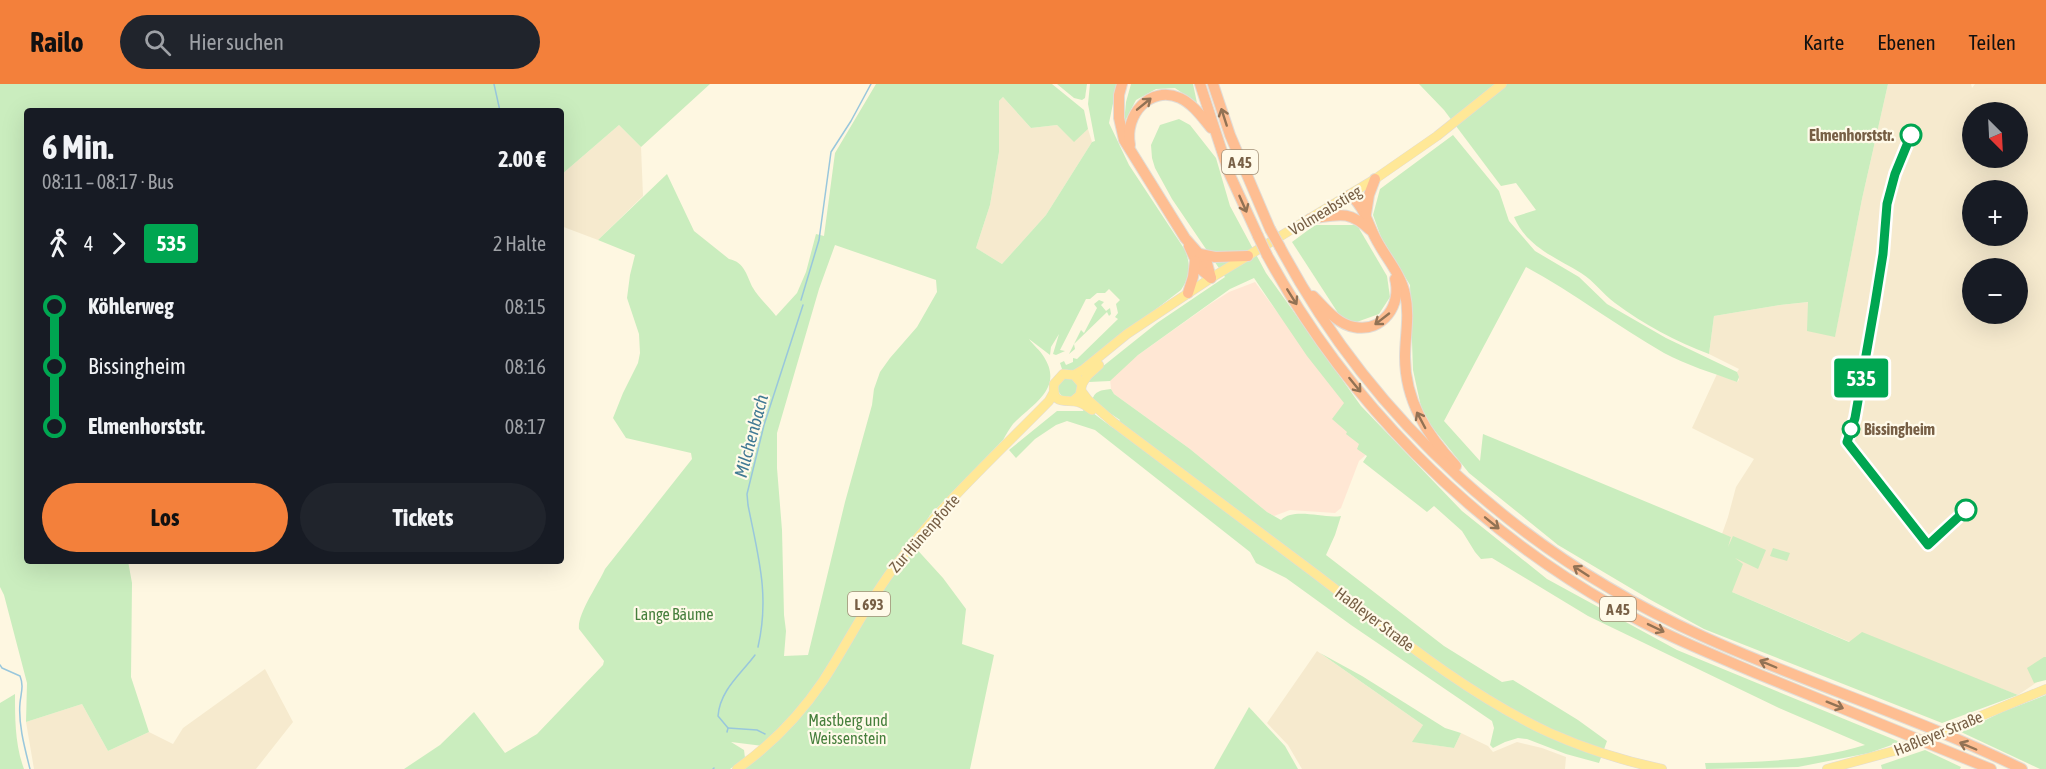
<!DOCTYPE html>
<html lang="de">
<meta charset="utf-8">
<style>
:root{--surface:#171b24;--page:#20242c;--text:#f1f3f6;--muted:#9ea1a6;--accent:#f3803b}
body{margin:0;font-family:"Asap Condensed",sans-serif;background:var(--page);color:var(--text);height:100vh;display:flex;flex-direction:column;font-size:22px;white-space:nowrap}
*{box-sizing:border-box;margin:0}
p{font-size:20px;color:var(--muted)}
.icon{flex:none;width:33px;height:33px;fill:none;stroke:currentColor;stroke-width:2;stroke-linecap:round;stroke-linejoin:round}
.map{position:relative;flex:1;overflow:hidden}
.side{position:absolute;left:24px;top:24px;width:540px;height:456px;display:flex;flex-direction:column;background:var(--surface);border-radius:6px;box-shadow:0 6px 24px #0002}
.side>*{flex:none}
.badge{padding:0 12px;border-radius:4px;font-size:21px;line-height:39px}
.needle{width:39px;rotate:156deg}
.buttons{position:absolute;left:1962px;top:18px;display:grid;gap:12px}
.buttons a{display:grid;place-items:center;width:66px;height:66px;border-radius:50%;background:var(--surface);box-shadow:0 6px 24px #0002;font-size:30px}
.map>.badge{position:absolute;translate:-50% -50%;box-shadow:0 0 0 3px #fff}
.legs{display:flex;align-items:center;gap:9px;height:66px;padding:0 18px;font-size:20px}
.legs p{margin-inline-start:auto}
.summary{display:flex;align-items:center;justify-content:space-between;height:102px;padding:0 18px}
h1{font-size:33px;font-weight:700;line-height:45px}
.primary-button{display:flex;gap:12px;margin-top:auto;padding:12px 18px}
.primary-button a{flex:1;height:69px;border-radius:36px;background:var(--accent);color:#111;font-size:24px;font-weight:700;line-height:69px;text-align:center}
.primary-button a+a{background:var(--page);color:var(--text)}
ul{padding:0 18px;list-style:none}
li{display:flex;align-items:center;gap:21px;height:60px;font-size:22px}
li i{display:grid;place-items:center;width:9px;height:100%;margin:0 8px;background:currentColor}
li i::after{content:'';width:15px;height:15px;margin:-8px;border:4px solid;border-radius:50%;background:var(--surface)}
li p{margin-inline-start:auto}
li:first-child i{background:linear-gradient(#0000 50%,currentColor 0)}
li:last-child i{background:linear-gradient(currentColor 50%,#0000 0)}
header{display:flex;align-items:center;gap:36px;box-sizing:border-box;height:84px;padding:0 30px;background:var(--accent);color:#111}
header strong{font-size:28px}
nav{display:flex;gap:33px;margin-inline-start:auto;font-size:21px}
.search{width:420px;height:54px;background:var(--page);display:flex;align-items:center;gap:15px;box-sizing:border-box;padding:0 21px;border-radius:33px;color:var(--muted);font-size:22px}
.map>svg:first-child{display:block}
.residential{fill:#f6eace;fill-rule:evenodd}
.commercial{fill:#ffe7d4}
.green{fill:#caedbe;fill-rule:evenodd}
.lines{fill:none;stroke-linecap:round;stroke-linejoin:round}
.stream{stroke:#99c7dc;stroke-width:1.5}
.major-casing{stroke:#e1dcd6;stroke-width:10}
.highway-casing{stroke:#e1dcd6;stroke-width:12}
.major{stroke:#ffe897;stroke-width:9}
.highway{stroke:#febe92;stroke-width:10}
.major-bridge-casing{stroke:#e1dcd6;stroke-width:10;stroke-linecap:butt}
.highway-bridge-casing{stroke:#e1dcd6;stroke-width:12;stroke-linecap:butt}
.major-bridge{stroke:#ffe897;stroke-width:9}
.highway-bridge{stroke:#febe92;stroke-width:10}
.oneway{stroke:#927254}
.line-1-casing{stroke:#fff;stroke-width:14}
.line-1{stroke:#00a651;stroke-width:9}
.stop-1-dot{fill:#fff;stroke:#00a651;stroke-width:3}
.labels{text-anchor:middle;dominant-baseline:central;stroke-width:4.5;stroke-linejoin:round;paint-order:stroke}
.shield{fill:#fffae9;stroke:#a08e76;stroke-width:1.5}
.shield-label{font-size:15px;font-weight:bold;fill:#775f45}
.stop-label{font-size:16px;font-weight:bold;fill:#775f45;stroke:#fffae9;text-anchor:end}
.street-label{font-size:16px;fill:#775f45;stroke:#fffae9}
.park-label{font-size:16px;fill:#467f3c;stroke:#fffae9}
.water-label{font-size:18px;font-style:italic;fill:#407994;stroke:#fffae9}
</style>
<header>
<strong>Railo</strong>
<div class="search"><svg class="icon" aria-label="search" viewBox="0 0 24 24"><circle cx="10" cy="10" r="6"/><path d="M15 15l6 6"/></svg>Hier suchen</div>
<nav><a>Karte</a><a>Ebenen</a><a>Teilen</a></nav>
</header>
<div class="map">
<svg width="2046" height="685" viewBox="0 0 2046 685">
<rect width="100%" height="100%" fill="#fef7e1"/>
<g class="residential">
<path d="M 1888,0 L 1971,0 L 1972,4 L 1975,0 L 2046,0 L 2046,592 L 2018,611 L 1945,583 L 1850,558 L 1732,508 L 1725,469 L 1731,453 L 1722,450 L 1728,433 L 1736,403 L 1754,375 L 1692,344 L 1717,290 L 1737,298 L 1739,296 L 1737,288 L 1739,285 L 1709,270 L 1714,232 L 1780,221 L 1809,218 L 1835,252 L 1862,115 ZM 1972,28 L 2018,28 L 2018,74 L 1972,74 ZM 1972,106 L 2018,106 L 2018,152 L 1972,152 ZM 1972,184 L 2018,184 L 2018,230 L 1972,230 Z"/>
<path d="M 1003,13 L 1031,44 L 1057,41 L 1074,57 L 1088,45 L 1092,58 L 1046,131 L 1002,180 L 976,164 L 990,121 L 999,68 L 999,17 Z"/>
<path d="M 619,41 L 641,63 L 643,112 L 598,156 L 561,142 L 561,91 Z"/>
<path d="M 1317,567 L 1423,641 L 1413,658 L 1454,664 L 1461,649 L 1488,662 L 1493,668 L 1517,658 L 1542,664 L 1566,673 L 1565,685 L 1302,685 L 1288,661 L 1267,639 Z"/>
<path d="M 265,585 L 293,638 L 256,685 L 34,685 L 26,638 L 82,620 L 108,667 L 149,648 L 173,660 L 183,644 Z"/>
</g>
<path class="commercial" d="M 1255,198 L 1379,366 L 1368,369 L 1359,377 L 1341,424 L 1335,429 L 1290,426 L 1274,432 L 1267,428 L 1190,365 L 1114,310 L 1111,305 L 1110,295 L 1138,271 L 1210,220 L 1229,208 Z"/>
<g class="green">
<path d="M 0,0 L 710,0 L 641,63 L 619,41 L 561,91 L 561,27 L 27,27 L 27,477 L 128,477 L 132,499 L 131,593 L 149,648 L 108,667 L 82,620 L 26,638 L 27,599 L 4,511 L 0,503 Z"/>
<path d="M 876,0 L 1052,0 L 1084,26 L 1088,45 L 1074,58 L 1057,41 L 1031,44 L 1003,13 L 999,17 L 999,68 L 990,121 L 976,164 L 1002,180 L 1046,131 L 1092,58 L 1095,57 L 1088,20 L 1090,0 L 1117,0 L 1109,39 L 1129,81 L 1185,166 C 1191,181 1190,192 1181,206 L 1075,287 L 1062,285 L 1060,279 L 1064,277 L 1066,281 L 1073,278 L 1073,274 L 1077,275 L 1118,235 L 1115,233 L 1118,229 L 1116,220 L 1120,216 L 1109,205 L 1105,209 L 1097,209 L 1090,215 L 1086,215 L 1060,266 L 1065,267 L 1056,271 L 1053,270 L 1059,250 L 1051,263 L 1050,271 L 1029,255 C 1033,261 1040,266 1044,273 C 1064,305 1032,320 1013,340 C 1009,345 1006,351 1003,356 L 930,431 L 912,460 L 943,494 L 966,525 L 962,560 L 994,571 L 970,685 L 743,685 L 763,662 L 731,658 L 744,666 L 745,674 L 730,685 L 404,685 L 440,661 L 474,628 L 505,669 L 537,650 L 603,581 L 604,577 L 579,545 C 577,530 598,501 605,485 L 692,375 L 691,369 L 626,354 L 613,334 L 623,309 L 638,279 L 640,269 L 639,250 L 627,214 L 630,191 L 635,171 L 598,156 L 667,90 L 694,147 L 729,175 C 745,178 747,193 753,204 C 759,214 769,223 776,232 L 797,209 L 806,188 L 816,150 L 824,152 L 835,69 ZM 835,161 L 936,196 L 937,208 L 917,243 L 890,274 L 880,288 L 874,305 L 872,321 L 845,418 L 808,571 L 784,572 L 786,547 L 784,531 L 782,446 L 777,384 L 777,349 L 819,205 Z"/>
<path d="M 1057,0 L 1087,0 L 1085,14 L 1082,16 L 1074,14 Z"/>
<path d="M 1131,0 L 1193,0 L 1197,19 L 1175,4 L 1156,5 L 1136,16 L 1124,39 L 1126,18 Z"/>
<path d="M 1419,0 L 1888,0 L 1862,115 L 1835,253 L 1807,247 L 1808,218 L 1780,221 L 1714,232 L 1709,270 C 1677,258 1643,240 1615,219 C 1603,210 1594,197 1581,189 C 1555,173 1527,163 1514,133 L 1536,126 L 1516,99 L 1501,102 L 1444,26 Z"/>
<path d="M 1179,35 L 1190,41 L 1216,74 L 1230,122 L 1266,189 L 1361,322 L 1462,427 L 1547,495 L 1677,566 L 1900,658 L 1869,669 L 1798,683 L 1706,685 L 1705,679 C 1759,678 1814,677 1865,661 L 1779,624 L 1588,532 L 1492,474 L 1481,475 L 1475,468 L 1462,447 L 1434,422 L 1427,428 L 1363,378 L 1367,372 L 1357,365 L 1359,360 L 1346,350 L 1347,348 L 1332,335 L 1344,319 L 1307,272 L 1254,194 L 1230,205 L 1138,271 L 1110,297 L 1089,298 L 1088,296 L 1097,287 L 1157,239 L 1225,193 L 1172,115 L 1155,84 L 1152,74 L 1151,61 L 1160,41 Z"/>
<path d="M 1453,51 L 1499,107 L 1509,137 L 1535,167 L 1579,193 L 1607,220 L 1666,254 L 1737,288 L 1739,293 L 1737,298 C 1713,289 1686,281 1664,269 C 1617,242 1574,209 1526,183 L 1444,337 L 1480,377 L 1483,350 L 1731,453 L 1728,463 L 1733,452 L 1766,466 L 1758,485 L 1735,474 L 1743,480 L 1732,508 L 1849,558 L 1862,548 L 2018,611 L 1942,639 L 1704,545 L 1649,515 L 1558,461 L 1469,389 L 1423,332 L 1413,286 L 1410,201 L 1381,153 L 1373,131 L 1380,105 Z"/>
<path d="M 1315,141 L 1357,141 L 1387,192 L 1390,213 L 1379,230 L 1354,239 L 1340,232 L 1292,158 Z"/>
<path d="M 1099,216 L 1104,218 L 1101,221 L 1106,227 L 1110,224 L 1111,230 L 1109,232 L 1107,228 L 1074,260 L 1075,265 L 1069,270 L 1081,246 L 1084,249 L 1097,224 L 1094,220 Z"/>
<circle cx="1068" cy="304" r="10"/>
<path d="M 1111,305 L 1114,310 L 1190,365 L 1267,428 L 1281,436 C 1295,423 1323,435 1341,432 L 1335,451 L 1326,471 L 1444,562 L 1502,598 L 1513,596 L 1578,636 L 1607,657 L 1599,679 L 1566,670 L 1527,655 L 1518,654 L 1505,658 L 1493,664 L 1490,661 L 1494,644 L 1492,637 L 1351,541 L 1286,494 L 1256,479 L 1250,468 L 1095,346 L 1067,337 L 1056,341 L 1035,355 L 1016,374 L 1009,366 L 1057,327 L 1083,327 L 1085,323 L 1113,344 L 1120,336 L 1092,317 C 1094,307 1101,306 1111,305 Z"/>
<path d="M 1773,464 L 1790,469 L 1787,477 L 1770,472 Z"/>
<path d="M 1320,569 L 1362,592 L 1445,644 L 1461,649 L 1454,664 L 1412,658 L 1423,641 Z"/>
<path d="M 2044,573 L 2046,573 L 2046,596 L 2034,599 L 2027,584 Z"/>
<path d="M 15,610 C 15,635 15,661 24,685 L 0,685 L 0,619 Z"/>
<path d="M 2046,611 L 2046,685 L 2040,685 L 1961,648 L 2002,628 Z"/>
<path d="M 1249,623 L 1285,662 L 1298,685 L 1214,685 Z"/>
<path d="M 1925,666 L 1961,683 L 1960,685 L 1882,685 L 1881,681 Z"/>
</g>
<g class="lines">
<g class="stream">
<path d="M 494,0 L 500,27"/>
<path d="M 801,216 L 819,156 L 831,68 L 851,37 L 871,0"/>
<path d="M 758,563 C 770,511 758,472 748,421 L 747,410 L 764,341 L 803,221"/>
<path d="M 0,581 L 2,584 L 20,592 C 24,602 21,609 20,619 C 18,640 25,665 30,685"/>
<path d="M 728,644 L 757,646 L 765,650"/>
<path d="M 727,648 L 728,644 L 718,632 C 720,606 741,590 755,571"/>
<path d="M 713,685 L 714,684"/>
</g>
<defs>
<g id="major">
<path d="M 1074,291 L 1084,285 L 1127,250 L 1211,194 L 1375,95 L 1437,52 L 1502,0"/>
<path d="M 1082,300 L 1087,292 L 1099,281"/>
<path d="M 1082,308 L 1088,316 L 1113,338 C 1181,389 1249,440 1317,491 C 1390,547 1466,610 1550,649 C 1586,665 1624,677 1662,685"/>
<path d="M 1073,317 L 1080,311 L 1082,300 L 1074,291 L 1063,290 L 1054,300 C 1052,322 1065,315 1078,318 C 1083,319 1088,323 1092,326"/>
<path d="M 1964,639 L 2046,605"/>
<path d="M 737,685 C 771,661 800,631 823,597 C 848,559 868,517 896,481 C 941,421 997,370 1049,317 L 1054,308"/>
<path d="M 1827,685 L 1894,667"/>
</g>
<g id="highway">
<path d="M 1122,0 L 1119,11 L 1119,34 L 1124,56 L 1185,154 L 1207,179 L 1211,194"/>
<path d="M 1200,0 L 1229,89 L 1258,152"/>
<path d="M 1213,0 L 1230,51 L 1270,145"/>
<path d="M 1130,61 C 1124,31 1150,1 1180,14 C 1193,20 1202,33 1211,44"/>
<path d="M 1350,111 C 1363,122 1366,134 1373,149 C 1382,170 1400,187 1405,210 C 1410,231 1405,252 1405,273 C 1405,317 1427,351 1456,382"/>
<path d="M 1366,130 L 1369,111 L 1375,95"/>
<path d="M 1310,135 C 1338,131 1348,125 1370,146"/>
<path d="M 1189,162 L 1199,184 L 1211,194"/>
<path d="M 1280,163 C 1373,338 1523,471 1702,552 C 1807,600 1919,634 2022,685"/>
<path d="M 1200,170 L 1215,173 L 1248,172"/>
<path d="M 1267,171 C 1346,316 1469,440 1613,522 C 1659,549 1709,569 1758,590 C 1835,622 1914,653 1991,685"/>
<path d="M 1188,209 L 1193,193 L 1195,177"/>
<path d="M 1313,212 C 1325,224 1337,240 1354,243 C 1383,249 1402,220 1395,195"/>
</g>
</defs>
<use href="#major" class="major-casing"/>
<use href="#highway" class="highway-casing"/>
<use href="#major" class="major"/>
<use href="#highway" class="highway"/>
<defs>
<path id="major-bridge" d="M 1894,667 L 1964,639"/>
<g id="highway-bridge">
<path d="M 1270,145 L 1280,163"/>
<path d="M 1258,152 L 1267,171"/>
</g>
</defs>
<use href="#major-bridge" class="major-bridge-casing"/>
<use href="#highway-bridge" class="highway-bridge-casing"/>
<use href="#major-bridge" class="major-bridge"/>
<use href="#highway-bridge" class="highway-bridge"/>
</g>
<defs><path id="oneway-shaft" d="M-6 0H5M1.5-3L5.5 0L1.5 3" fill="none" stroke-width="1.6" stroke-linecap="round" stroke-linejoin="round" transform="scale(1.5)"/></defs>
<g class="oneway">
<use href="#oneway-shaft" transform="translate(1144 20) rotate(-39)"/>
<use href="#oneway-shaft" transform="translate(1224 33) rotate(-108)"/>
<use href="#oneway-shaft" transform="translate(1243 120) rotate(66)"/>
<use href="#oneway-shaft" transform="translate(1292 213) rotate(58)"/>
<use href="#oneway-shaft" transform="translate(1382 235) rotate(142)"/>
<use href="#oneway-shaft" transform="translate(1355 301) rotate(51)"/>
<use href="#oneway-shaft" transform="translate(1421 336) rotate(-118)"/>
<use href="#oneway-shaft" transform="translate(1492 439) rotate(39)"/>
<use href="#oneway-shaft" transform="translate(1581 487) rotate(-147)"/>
<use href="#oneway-shaft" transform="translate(1656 544) rotate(26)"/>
<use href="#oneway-shaft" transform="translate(1768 580) rotate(-157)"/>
<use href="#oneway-shaft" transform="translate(1835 621) rotate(22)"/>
<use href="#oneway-shaft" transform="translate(1968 662) rotate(-157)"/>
</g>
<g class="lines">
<defs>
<path id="line-1" d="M 1911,51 L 1895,90 L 1887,120 L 1883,170 L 1875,220 L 1855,334 L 1847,358 L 1928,461 L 1966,426"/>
</defs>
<use href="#line-1" class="line-1-casing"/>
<use href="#line-1" class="line-1"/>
</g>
<g class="stop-1-dot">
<circle cx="1911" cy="51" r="10"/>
<circle cx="1851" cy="345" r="8"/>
<circle cx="1966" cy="426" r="10"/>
</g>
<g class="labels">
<g class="shield">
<rect x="1222" y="66" width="36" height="24" rx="4.5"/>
<rect x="848" y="508" width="42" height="24" rx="4.5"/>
<rect x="1600" y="513" width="36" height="24" rx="4.5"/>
</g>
<g class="shield-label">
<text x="1240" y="78">A 45</text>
<text x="869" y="520">L 693</text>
<text x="1618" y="525">A 45</text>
</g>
<g class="stop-label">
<text x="1894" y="51">Elmenhorststr.</text>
<text x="1864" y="345" text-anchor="start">Bissingheim</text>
</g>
<g class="street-label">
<text transform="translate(1325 126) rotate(-31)">Volmeabstieg</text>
<text transform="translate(924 449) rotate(-49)">Zur Hünenpforte</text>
<text transform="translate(1375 535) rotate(37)">Haßleyer Straße</text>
<text transform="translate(1938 649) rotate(-22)">Haßleyer Straße</text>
</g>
<g class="park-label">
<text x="674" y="530">Lange Bäume</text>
<text x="848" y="636">Mastberg und<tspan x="848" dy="18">Weissenstein</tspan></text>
</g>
<g class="water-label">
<text transform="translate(751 352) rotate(-75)">Milchenbach</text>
</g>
</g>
</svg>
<div class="buttons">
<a><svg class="needle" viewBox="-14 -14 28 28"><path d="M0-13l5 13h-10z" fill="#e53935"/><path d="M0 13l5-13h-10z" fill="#9ea1a6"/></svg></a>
<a>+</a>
<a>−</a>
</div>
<b class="badge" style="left:1861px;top:294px;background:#00a651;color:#fff">535</b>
<section class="side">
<div class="summary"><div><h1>6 Min.</h1><p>08:11 – 08:17 · Bus</p></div><b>2.00 €</b></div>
<div class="legs"><svg class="icon" aria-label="walk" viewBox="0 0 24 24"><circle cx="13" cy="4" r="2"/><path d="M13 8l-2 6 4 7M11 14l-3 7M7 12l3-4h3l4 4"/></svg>4<svg class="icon" aria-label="forward" viewBox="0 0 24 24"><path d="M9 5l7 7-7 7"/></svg><b class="badge" style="background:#00a651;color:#fff">535</b><p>2 Halte</p></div>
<ul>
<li><i style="color:#00a651"></i><b>Köhlerweg</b><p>08:15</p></li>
<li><i style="color:#00a651"></i><span>Bissingheim</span><p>08:16</p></li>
<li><i style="color:#00a651"></i><b>Elmenhorststr.</b><p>08:17</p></li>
</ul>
<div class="primary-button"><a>Los</a><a>Tickets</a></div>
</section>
</div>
